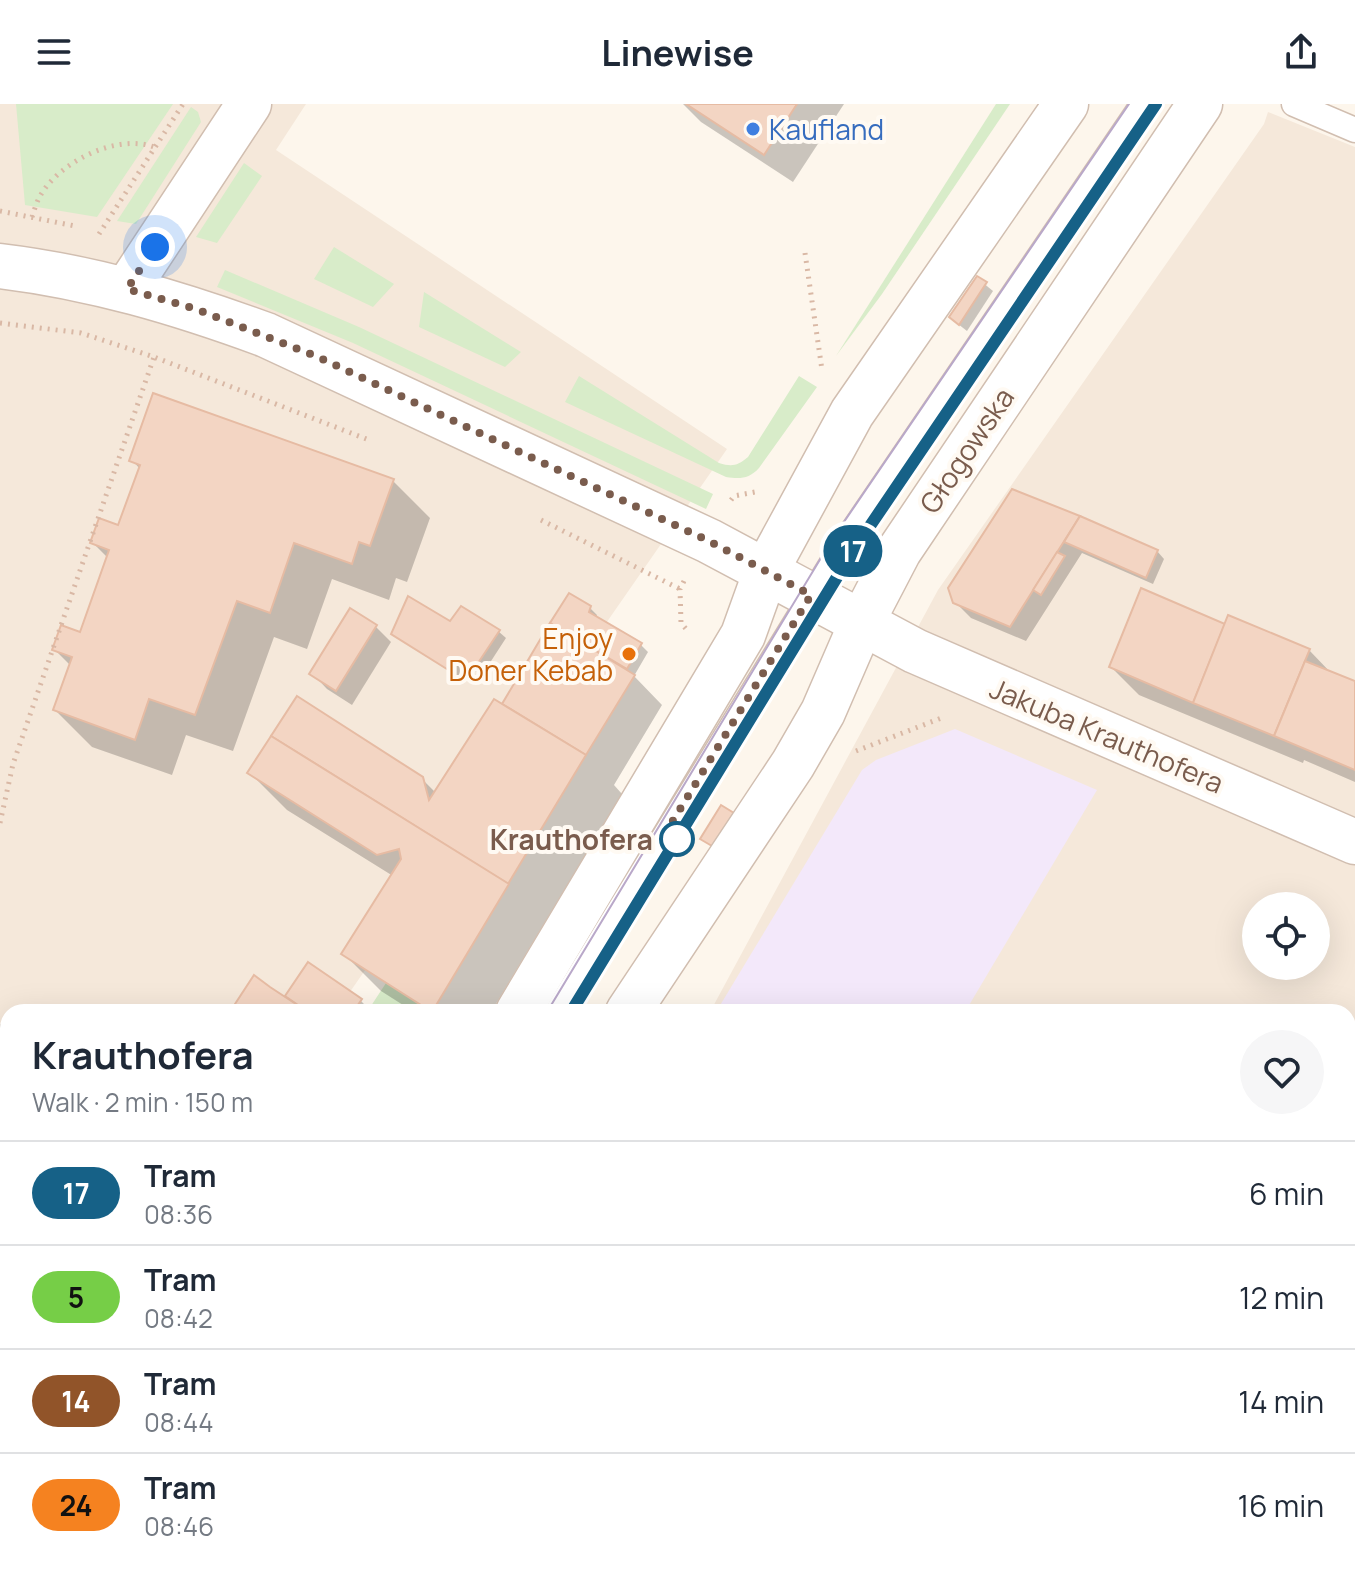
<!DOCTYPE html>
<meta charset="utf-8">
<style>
:root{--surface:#fff;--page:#f6f6f7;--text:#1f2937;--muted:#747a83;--line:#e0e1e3}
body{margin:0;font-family:Manrope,sans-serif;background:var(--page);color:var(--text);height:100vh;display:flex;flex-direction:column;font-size:30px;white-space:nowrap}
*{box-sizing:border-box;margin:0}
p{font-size:26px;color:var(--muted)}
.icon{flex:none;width:44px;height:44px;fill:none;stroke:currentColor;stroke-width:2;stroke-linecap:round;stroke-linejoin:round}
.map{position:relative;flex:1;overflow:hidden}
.panel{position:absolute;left:0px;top:900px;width:1356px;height:570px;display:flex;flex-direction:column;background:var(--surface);border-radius:24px 24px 0 0;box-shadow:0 8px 32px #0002}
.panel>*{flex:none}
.badge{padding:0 16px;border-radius:26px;font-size:28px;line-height:52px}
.fabs{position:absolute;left:1242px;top:788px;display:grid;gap:16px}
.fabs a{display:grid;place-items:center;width:88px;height:88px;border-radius:50%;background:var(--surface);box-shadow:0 8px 32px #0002;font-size:40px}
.you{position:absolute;width:40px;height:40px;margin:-20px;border:6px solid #fff;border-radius:50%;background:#1a73e8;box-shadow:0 0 0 12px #1a73e833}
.map>.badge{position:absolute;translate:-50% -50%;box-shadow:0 0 0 4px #fff}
.round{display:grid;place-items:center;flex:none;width:84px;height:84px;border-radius:42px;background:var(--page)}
.head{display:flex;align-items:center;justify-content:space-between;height:136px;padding:0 32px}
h1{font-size:38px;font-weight:700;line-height:60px}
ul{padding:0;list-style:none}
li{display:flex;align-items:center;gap:24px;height:104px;padding:0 32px;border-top:2px solid var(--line)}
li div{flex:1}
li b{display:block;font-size:30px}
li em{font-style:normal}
li .badge{min-width:88px;font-weight:700;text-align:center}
header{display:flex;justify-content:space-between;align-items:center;height:104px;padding:0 32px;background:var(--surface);font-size:36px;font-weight:700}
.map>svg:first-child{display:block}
.residential{fill:#f5e8da;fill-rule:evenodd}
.education{fill:#f3e8fa}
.green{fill:#d8ecc9}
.shadow{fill:#0003}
.building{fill:#f3d5c3;stroke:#e6bba3;stroke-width:2}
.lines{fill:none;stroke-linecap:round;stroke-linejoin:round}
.service-casing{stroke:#d1beb0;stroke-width:27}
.minor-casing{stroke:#d1beb0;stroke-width:47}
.tertiary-casing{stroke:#d1beb0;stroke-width:47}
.path{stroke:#d9b8a5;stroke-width:5;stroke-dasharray:2 6;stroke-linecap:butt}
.service{stroke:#fff;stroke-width:24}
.minor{stroke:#fff;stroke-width:44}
.tertiary{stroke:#fff;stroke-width:44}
.tram{stroke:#b9a8c9;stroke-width:2}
.line-casing{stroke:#fff;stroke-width:18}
.line{stroke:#166187;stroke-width:12}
.walk{stroke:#7a5c4d;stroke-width:8;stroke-dasharray:0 14.4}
.shop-dot{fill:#3f7fe0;stroke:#fffaf3;stroke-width:3}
.food-dot{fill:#e8710a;stroke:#fffaf3;stroke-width:3}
.stop-dot{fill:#fff;stroke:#166187;stroke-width:4}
.labels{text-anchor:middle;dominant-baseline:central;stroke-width:8;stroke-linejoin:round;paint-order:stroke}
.shop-label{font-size:28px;fill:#366cbe;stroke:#fffaf3;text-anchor:start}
.street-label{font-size:28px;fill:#7a5c4d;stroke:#fffaf3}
.food-label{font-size:28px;fill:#c56008;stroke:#fffaf3;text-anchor:end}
.stop-label{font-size:28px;font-weight:bold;fill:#7a5c4d;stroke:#fffaf3;text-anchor:end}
</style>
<header><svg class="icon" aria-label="menu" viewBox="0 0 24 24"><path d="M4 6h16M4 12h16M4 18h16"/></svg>Linewise<svg class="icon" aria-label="share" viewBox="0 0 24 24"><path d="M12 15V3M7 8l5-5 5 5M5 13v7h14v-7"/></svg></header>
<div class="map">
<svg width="1355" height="1469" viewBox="0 0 1355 1469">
<rect width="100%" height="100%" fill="#fdf6ec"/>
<g class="residential">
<path d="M 0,0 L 306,0 L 276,46 L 727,345 L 336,908 L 8,908 L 8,1381 L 0,1392 Z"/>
<path d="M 1268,8 L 1355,43 L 1355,1469 L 286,1469 L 292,1462 L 1348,1462 L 1348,908 L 710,908 L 938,486 L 1264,20 ZM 1256,802 L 1316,802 L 1316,862 L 1256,862 Z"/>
</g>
<g class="education">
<path d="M 955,625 L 1097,686 L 965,908 L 716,908 L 862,666 L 876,656 Z"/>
<path d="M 1348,1025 L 1355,1025 L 1355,1469 L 560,1469 L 550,1462 L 1348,1462 Z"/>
</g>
<g class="green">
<path d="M 16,0 L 173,0 L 97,113 L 25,101 Z"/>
<path d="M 996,0 L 1010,0 L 882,190 L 836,252 Z"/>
<path d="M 191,3 L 198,8 L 201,18 L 136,120 L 117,117 Z"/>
<path d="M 244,59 L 262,72 L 217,139 L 196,133 Z"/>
<path d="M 334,143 L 394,180 L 373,203 L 314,175 Z"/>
<path d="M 225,166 L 359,223 L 713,390 L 706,405 L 353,239 L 217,183 Z"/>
<path d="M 424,188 L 521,248 L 505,263 L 419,223 Z"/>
<path d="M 579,272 L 719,359 C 732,363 737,362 748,353 L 799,272 L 817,283 L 759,364 C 749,375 740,375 726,373 L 565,298 Z"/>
<path d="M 386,879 L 432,908 L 353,908 L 358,900 L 369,905 Z"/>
</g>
<g class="shadow">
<path d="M 683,0 L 844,0 L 793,78 L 701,18 Z"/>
<path d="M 977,174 L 993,187 L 967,227 L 958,220 Z"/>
<path d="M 132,356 L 393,377 L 430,414 L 407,478 L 396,474 L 389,496 L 332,475 L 307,545 L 274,533 L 233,647 L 186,631 L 172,671 L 92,643 L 55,606 L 71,562 L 55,546 L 82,531 L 108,454 L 93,439 L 120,423 L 140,365 Z"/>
<path d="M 1013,387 L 1157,447 L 1164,455 L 1153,480 L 1082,449 L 1026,537 L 971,514 L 955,498 Z"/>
<path d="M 590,504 L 597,511 L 596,515 L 641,541 L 648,548 L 634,572 L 662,601 L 614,681 L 622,690 L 491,908 L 414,908 L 381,887 L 344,850 L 393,772 L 287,706 L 250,669 L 422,675 L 436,689 L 502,602 L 552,520 Z"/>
<path d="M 350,507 L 376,523 L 391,538 L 352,601 L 327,585 L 312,569 Z"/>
<path d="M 450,520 L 498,527 L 506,534 L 482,571 L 466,561 L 458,573 L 393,529 Z"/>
<path d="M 1226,522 L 1309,546 L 1333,571 L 1355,579 L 1355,678 L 1304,656 L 1303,659 L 1139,591 L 1111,563 Z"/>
<path d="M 309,861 L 360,896 L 372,908 L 245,908 L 237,900 L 285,895 Z"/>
<path d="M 0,920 L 8,925 L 8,937 L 0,948 Z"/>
<path d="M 1348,1193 L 1355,1200 L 1355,1230 L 1348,1242 Z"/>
<path d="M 8,1287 L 8,1462 L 52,1462 L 46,1469 L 0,1469 L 0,1296 Z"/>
<path d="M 1348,1327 L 1355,1334 L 1355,1346 L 1348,1357 Z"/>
<path d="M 302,1462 L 489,1462 L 496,1469 L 296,1469 Z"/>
<path d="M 549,1462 L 591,1462 L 587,1469 L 560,1469 Z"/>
<path d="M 670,1462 L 682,1462 L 678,1468 Z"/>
<path d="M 1118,1462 L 1306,1462 L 1313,1469 L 1129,1469 Z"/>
</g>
<g class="building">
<path d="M 686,0 L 797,0 L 764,51 Z"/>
<path d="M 977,172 L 987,178 L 959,221 L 949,213 Z"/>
<path d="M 153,289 L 394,375 L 370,442 L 359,438 L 352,460 L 294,439 L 270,509 L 237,497 L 195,611 L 149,595 L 135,636 L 53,606 L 72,553 L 52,546 L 61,521 L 80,528 L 109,446 L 90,439 L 99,414 L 118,421 L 140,361 L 129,357 Z"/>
<path d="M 1012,385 L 1080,412 L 1010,523 L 953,499 L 948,484 Z"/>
<path d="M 1080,412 L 1158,446 L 1146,474 L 1064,438 Z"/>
<path d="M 1057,448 L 1065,452 L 1041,491 L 1033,486 Z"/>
<path d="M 1141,484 L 1225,520 L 1193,599 L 1109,563 Z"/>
<path d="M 569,489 L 591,502 L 589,508 L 642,539 L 627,565 L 550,519 Z"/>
<path d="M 408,492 L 450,517 L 461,502 L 500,526 L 474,565 L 458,555 L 450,567 L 391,530 Z"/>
<path d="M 350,504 L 377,521 L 336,587 L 309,570 Z"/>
<path d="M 1228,511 L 1310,545 L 1274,632 L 1193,599 Z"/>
<path d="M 550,519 L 635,571 L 586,651 L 502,600 Z"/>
<path d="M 1305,557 L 1355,577 L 1355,666 L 1274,632 Z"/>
<path d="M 297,592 L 423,673 L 429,696 L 494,595 L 586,651 L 508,780 L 271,632 Z"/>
<path d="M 271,632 L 509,780 L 432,908 L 341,850 L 401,755 L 399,745 L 377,751 L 247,669 Z"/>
<path d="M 721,701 L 734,709 L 712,742 L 700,735 Z"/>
<path d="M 308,858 L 362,895 L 353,908 L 308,908 L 285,892 Z"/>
<path d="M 254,871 L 270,883 L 308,908 L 246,908 L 235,900 Z"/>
<path d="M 8,1283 L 8,1420 L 0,1430 L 0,1293 Z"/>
<path d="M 299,1462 L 454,1462 L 448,1469 L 293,1469 Z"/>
<path d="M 1137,1462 L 1279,1462 L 1275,1469 L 1149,1469 Z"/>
</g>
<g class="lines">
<defs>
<g id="service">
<path d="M 1294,0 L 1355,26"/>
<path d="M 557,908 L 843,441 L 1143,0"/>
<path d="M 521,1462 L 530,1469"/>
</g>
<g id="minor">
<path d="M 0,162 C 92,173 179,199 266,231 L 709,437 L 915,547 L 1355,738"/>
<path d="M 127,185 L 249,0"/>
</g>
<g id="tertiary">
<path d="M 518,908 L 743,531 L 766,467 L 852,309 L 1066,0"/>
<path d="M 628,908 L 793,660 L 823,608 L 862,518 L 899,447 L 1200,0"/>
<path d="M 161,1469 L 167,1462"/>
</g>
</defs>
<use href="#service" class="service-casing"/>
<use href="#minor" class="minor-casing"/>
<use href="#tertiary" class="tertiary-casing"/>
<g class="path">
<path d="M 0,107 L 75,122"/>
<path d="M 32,113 C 34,107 36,100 39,94 C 57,59 116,29 154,43"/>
<path d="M 99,130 L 183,0"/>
<path d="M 805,149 L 822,266"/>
<path d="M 0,219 L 81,229 L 154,253 L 369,336"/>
<path d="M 731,396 L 734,392 L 755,388"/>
<path d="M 541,416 L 680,485"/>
<path d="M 684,477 L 680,485 L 681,519 L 688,527"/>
<path d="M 856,647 L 944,613"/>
<path d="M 0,719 L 13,660 L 154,253"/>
<path d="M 278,1469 L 284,1462"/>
</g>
<use href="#service" class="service"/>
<use href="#minor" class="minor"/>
<use href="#tertiary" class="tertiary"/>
<g class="tram">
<path d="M 547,908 L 833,434 L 1129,0"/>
<path d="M 571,908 L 853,447 L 1156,0"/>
<path d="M 147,1469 L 152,1462"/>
<path d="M 175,1469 L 181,1462"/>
</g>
</g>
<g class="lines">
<defs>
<path id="line" d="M 571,908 L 853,447 L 1156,0"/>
</defs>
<use href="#line" class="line-casing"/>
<use href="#line" class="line"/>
<path class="walk" d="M 155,143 L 127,185 L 196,205 L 318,253 L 709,437 L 811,491 L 666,728 L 677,735"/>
</g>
<circle class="shop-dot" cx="753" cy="25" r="8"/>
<circle class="food-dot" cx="629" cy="550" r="8"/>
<circle class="stop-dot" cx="677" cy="735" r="16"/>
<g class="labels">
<g class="shop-label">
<text x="769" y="25">Kaufland</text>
</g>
<g class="street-label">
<text transform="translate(966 346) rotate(-56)">Głogowska</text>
<text transform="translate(1107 631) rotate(23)">Jakuba Krauthofera</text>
</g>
<g class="food-label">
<text x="613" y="534">Enjoy<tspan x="613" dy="32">Doner Kebab</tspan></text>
</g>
<g class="stop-label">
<text x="653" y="735">Krauthofera</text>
</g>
</g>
</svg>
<div class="fabs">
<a><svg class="icon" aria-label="locate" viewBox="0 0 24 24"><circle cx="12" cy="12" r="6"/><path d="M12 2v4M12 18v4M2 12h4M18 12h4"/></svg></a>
</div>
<div class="you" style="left:155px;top:143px"></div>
<b class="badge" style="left:853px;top:447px;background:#166187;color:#fff">17</b>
<section class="panel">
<div class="head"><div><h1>Krauthofera</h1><p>Walk · 2 min · 150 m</p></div><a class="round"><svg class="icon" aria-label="heart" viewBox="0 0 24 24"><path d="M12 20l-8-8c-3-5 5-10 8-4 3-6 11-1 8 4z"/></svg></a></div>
<ul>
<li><span class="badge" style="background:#166187;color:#fff">17</span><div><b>Tram</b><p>08:36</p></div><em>6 min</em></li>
<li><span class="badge" style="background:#76ce47;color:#111">5</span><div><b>Tram</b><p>08:42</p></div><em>12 min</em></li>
<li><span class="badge" style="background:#915429;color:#fff">14</span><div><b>Tram</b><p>08:44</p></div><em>14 min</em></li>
<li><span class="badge" style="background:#f58220;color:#111">24</span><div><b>Tram</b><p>08:46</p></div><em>16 min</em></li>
</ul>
</section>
</div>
